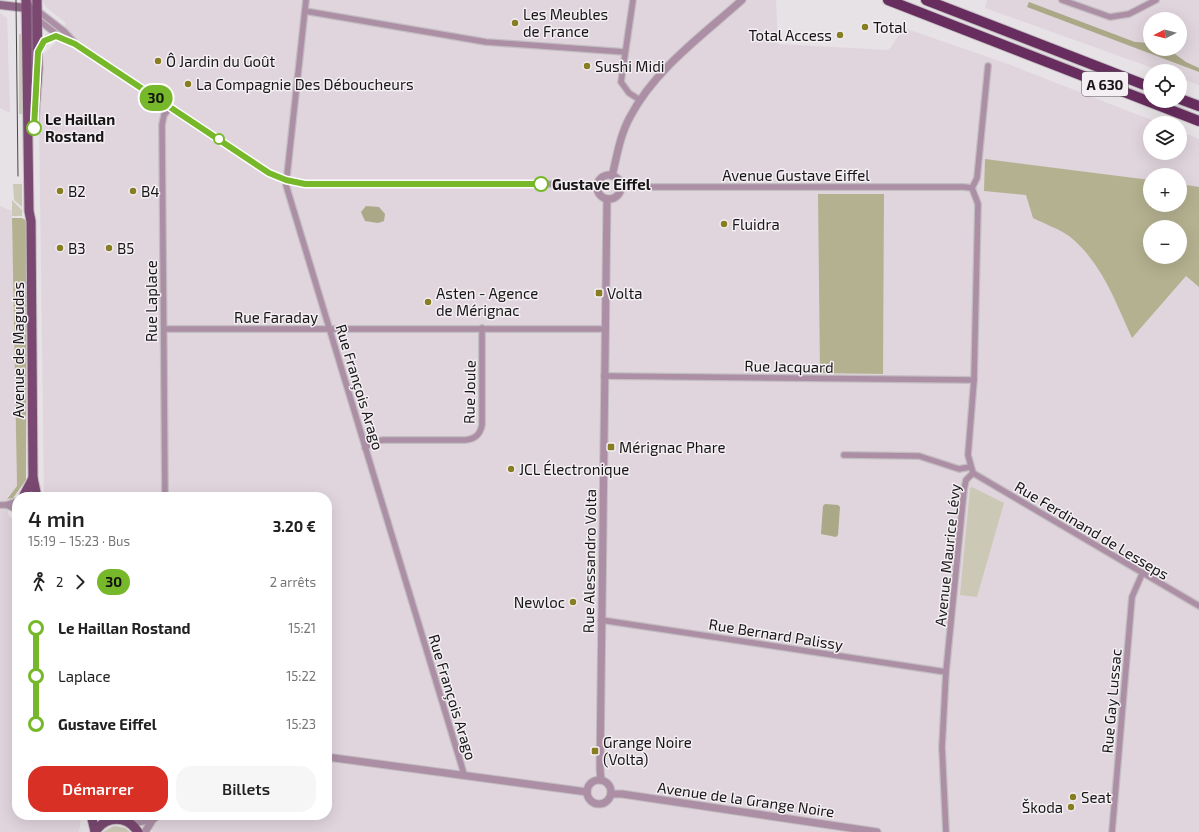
<!DOCTYPE html>
<html lang="fr">
<meta charset="utf-8">
<style>
:root{--surface:#fff;--page:#f6f6f6;--text:#222;--muted:#767676;--accent:#d93025}
body{margin:0;font-family:"Exo 2",sans-serif;background:var(--page);color:var(--text);height:100vh;display:flex;flex-direction:column;font-size:15px;white-space:nowrap}
*{box-sizing:border-box;margin:0}
p{font-size:13px;color:var(--muted)}
.icon{flex:none;width:22px;height:22px;fill:none;stroke:currentColor;stroke-width:2;stroke-linecap:round;stroke-linejoin:round}
.map{position:relative;flex:1;overflow:hidden}
.drawer{position:absolute;left:12px;top:492px;width:320px;height:328px;display:flex;flex-direction:column;background:var(--surface);border-radius:16px;box-shadow:0 4px 16px #0002}
.drawer>*{flex:none}
.badge{padding:0 8px;border-radius:13px;font-size:14px;line-height:26px}
.needle{width:26px;rotate:264deg}
.fabs{position:absolute;left:1143px;top:12px;display:grid;gap:8px}
.fabs a{display:grid;place-items:center;width:44px;height:44px;border-radius:50%;background:var(--surface);box-shadow:0 4px 16px #0002;font-size:20px}
.map>.badge{position:absolute;translate:-50% -50%;box-shadow:0 0 0 2px #fff}
.legs{display:flex;align-items:center;gap:6px;height:44px;padding:0 16px;font-size:13px}
.legs p{margin-inline-start:auto}
.summary{display:flex;align-items:center;justify-content:space-between;height:68px;padding:0 16px}
h1{font-size:22px;font-weight:600;line-height:30px}
.primary-button{display:flex;gap:8px;margin-top:auto;padding:8px 16px}
.primary-button a{flex:1;height:46px;border-radius:16px;background:var(--accent);color:#fff;font-size:16px;font-weight:600;line-height:46px;text-align:center}
.primary-button a+a{background:var(--page);color:var(--text)}
ul{padding:0 16px;list-style:none}
li{display:flex;align-items:center;gap:14px;height:48px;font-size:15px}
li i{display:grid;place-items:center;width:6px;height:100%;margin:0 5px;background:currentColor}
li i::after{content:'';width:10px;height:10px;margin:-5px;border:3px solid;border-radius:50%;background:var(--surface)}
li p{margin-inline-start:auto}
li:first-child i{background:linear-gradient(#0000 50%,currentColor 0)}
li:last-child i{background:linear-gradient(currentColor 50%,#0000 0)}
.map>svg:first-child{display:block}
.built{fill:#e0d4dd;fill-rule:evenodd}
.green{fill:#cbc9b5}
.forest{fill:#b4b190;fill-rule:evenodd}
.water{fill:#aba888}
.lines{fill:none;stroke-linecap:round;stroke-linejoin:round}
.minor-casing{stroke:#c2bdc1;stroke-width:8}
.tertiary-casing{stroke:#c2bdc1;stroke-width:9}
.secondary-casing{stroke:#c2bdc1;stroke-width:10}
.primary-casing{stroke:#c2bdc1;stroke-width:11}
.motorway-casing{stroke:#c2bdc1;stroke-width:12}
.minor{stroke:#ac8fa5;stroke-width:5.5}
.tertiary{stroke:#ac8fa5;stroke-width:7}
.secondary{stroke:#8f6587;stroke-width:8}
.primary{stroke:#7a4871;stroke-width:9}
.motorway{stroke:#672d5e;stroke-width:10}
.tram{stroke:#494648;stroke-width:1}
.line-1-casing{stroke:#fff;stroke-width:9}
.line-1{stroke:#76b82a;stroke-width:6}
.poi-dot{fill:#877e24;stroke:#f4eff3;stroke-width:1.5}
.stop-1-dot{fill:#fff;stroke:#76b82a;stroke-width:2}
.labels{text-anchor:middle;dominant-baseline:central;stroke-width:3;stroke-linejoin:round;paint-order:stroke}
.shield{fill:#f4eff3;stroke:#595658;stroke-width:1}
.shield-label{font-size:14px;font-weight:bold;fill:#171516}
.poi-label{font-size:15px;fill:#171516;stroke:#f4eff3;text-anchor:start}
.stop-label{font-size:15px;font-weight:bold;fill:#171516;stroke:#f4eff3;text-anchor:start}
.street-label{font-size:15px;fill:#171516;stroke:#f4eff3}
</style>
<div class="map">
<svg width="1199" height="832" viewBox="0 0 1199 832">
<rect width="100%" height="100%" fill="#e7e2e6"/>
<g class="built">
<path d="M 42,0 L 776,0 L 778,44 L 889,50 L 904,28 L 1008,64 L 1159,123 L 1150,123 L 1150,153 L 1180,153 L 1180,131 L 1199,139 L 1199,832 L 153,832 L 145,815 L 327,815 L 327,497 L 44,497 L 39,115 L 44,54 L 57,41 L 66,23 L 46,7 ZM 1150,175 L 1180,175 L 1180,205 L 1150,205 ZM 1150,227 L 1180,227 L 1180,257 L 1150,257 Z"/>
<path d="M 987,0 L 1199,0 L 1199,85 L 1180,78 L 1180,71 L 1161,71 L 985,8 ZM 1150,19 L 1180,19 L 1180,49 L 1150,49 Z"/>
<path d="M 0,13 L 7,18 L 10,113 L 0,108 Z"/>
<path d="M 0,206 L 12,211 L 12,216 L 17,486 L 7,497 L 8,515 L 17,523 L 17,815 L 79,815 L 81,818 L 79,832 L 0,832 Z"/>
</g>
<g class="green">
<path d="M 19,34 L 23,34 L 26,114 L 19,114 Z"/>
<path d="M 13,184 L 22,184 L 22,207 L 14,200 Z"/>
<path d="M 12,200 L 22,210 L 22,216 L 12,216 Z"/>
<path d="M 972,487 L 1004,503 L 977,597 L 960,595 L 970,488 Z"/>
<path d="M 114,826 L 125,828 L 130,832 L 103,832 Z"/>
</g>
<g class="forest">
<path d="M 985,159 L 1150,180 L 1150,205 L 1180,205 L 1180,184 L 1199,187 L 1199,287 L 1186,276 L 1132,338 C 1116,303 1101,261 1069,236 C 1059,229 1045,224 1033,218 L 1026,195 L 984,191 ZM 1150,227 L 1180,227 L 1180,257 L 1150,257 Z"/>
<path d="M 818,194 L 884,194 L 883,374 L 820,373 Z"/>
<path d="M 12,218 L 22,218 L 27,221 L 26,480 L 13,498 L 7,499 L 17,486 Z"/>
</g>
<g class="water">
<path d="M 1029,2 L 1135,42 L 1150,43 L 1150,49 L 1168,49 L 1186,62 L 1199,68 L 1199,72 L 1027,7 Z"/>
<path d="M 366,206 L 379,207 L 385,214 L 384,221 L 378,223 L 365,221 L 361,212 Z"/>
<path d="M 825,504 L 838,505 L 840,507 L 838,535 L 836,537 L 821,534 L 823,506 Z"/>
</g>
<g class="lines">
<defs>
<g id="minor">
<path d="M 32,0 L 34,11"/>
<path d="M 306,0 L 286,185 L 464,774"/>
<path d="M 633,0 L 621,82 L 629,93 L 640,100"/>
<path d="M 1062,0 L 1110,17 L 1129,14 L 1156,0"/>
<path d="M 38,11 L 65,32 L 75,43"/>
<path d="M 305,11 L 486,42 L 625,52"/>
<path d="M 36,18 L 60,37 L 75,44 L 269,173 L 286,180 L 305,184 L 556,184 L 597,186"/>
<path d="M 39,49 L 48,38 L 60,37"/>
<path d="M 621,187 L 964,187 L 972,188"/>
<path d="M 972,188 L 978,204 L 974,380 L 968,455 L 973,473"/>
<path d="M 972,188 L 977,178 L 988,66"/>
<path d="M 164,329 L 605,329"/>
<path d="M 604,376 L 974,380"/>
<path d="M 365,448 L 372,442 L 383,440 L 465,440 C 475,439 480,435 482,425 L 482,328"/>
<path d="M 844,455 L 919,456 L 959,469 L 970,467"/>
<path d="M 973,473 L 1199,606"/>
<path d="M 165,497 L 162,125 L 164,115 L 170,107"/>
<path d="M 0,505 L 6,505 L 17,501"/>
<path d="M 7,505 L 17,510"/>
<path d="M 601,620 L 946,672"/>
<path d="M 946,832 L 942,747 L 946,672 L 964,490 L 966,480 L 973,473"/>
<path d="M 1112,832 L 1132,597 L 1142,574"/>
</g>
<g id="tertiary">
<circle cx="609" cy="187" r="12"/>
<path d="M 612,176 C 617,156 620,135 630,117 C 655,69 703,35 742,0"/>
<path d="M 327,757 L 587,792"/>
<path d="M 601,780 L 600,769 L 607,199"/>
<circle cx="599" cy="792" r="12"/>
<path d="M 611,794 L 622,794 L 877,832"/>
<path d="M 127,821 L 138,822 L 153,819"/>
<path d="M 145,832 L 153,819 L 159,815"/>
</g>
<g id="secondary">
<path d="M 27,3 C 37,19 28,63 36,86"/>
<path d="M 0,5 L 26,8"/>
</g>
<g id="primary">
<path d="M 26,0 L 29,211 L 31,221 L 33,478 L 37,497"/>
<path d="M 34,124 L 38,69 L 37,0"/>
<path d="M 24,495 L 33,478"/>
<path d="M 91,815 L 95,831"/>
<path d="M 95,832 C 106,815 127,815 138,832"/>
</g>
<g id="motorway">
<path d="M 888,0 L 1199,121"/>
<path d="M 926,0 L 1150,87"/>
<path d="M 1180,99 L 1199,106"/>
</g>
</defs>
<use href="#minor" class="minor-casing"/>
<use href="#tertiary" class="tertiary-casing"/>
<use href="#secondary" class="secondary-casing"/>
<use href="#primary" class="primary-casing"/>
<use href="#motorway" class="motorway-casing"/>
<use href="#minor" class="minor"/>
<use href="#tertiary" class="tertiary"/>
<use href="#secondary" class="secondary"/>
<use href="#primary" class="primary"/>
<use href="#motorway" class="motorway"/>
<path class="tram" d="M 16,0 L 18,176"/>
</g>
<g class="lines">
<defs>
<path id="line-1" d="M 34,128 L 38,52 L 44,41 L 56,36 L 75,44 L 269,173 L 286,180 L 305,184 L 541,184"/>
</defs>
<use href="#line-1" class="line-1-casing"/>
<use href="#line-1" class="line-1"/>
</g>
<g class="poi-dot">
<circle cx="515" cy="23" r="4"/>
<circle cx="865" cy="27" r="4"/>
<circle cx="840" cy="35" r="4"/>
<circle cx="158" cy="61" r="4"/>
<circle cx="587" cy="66" r="4"/>
<circle cx="188" cy="84" r="4"/>
<circle cx="60" cy="191" r="4"/>
<circle cx="133" cy="191" r="4"/>
<circle cx="724" cy="224" r="4"/>
<circle cx="60" cy="248" r="4"/>
<circle cx="109" cy="248" r="4"/>
<rect x="595" y="289" width="8" height="8" rx="2"/>
<circle cx="428" cy="302" r="4"/>
<rect x="607" y="443" width="8" height="8" rx="2"/>
<circle cx="511" cy="469" r="4"/>
<circle cx="573" cy="602" r="4"/>
<rect x="591" y="747" width="8" height="8" rx="2"/>
<circle cx="1073" cy="797" r="4"/>
<circle cx="1071" cy="807" r="4"/>
</g>
<g class="stop-1-dot">
<circle cx="34" cy="128" r="7"/>
<circle cx="219" cy="139" r="5"/>
<circle cx="541" cy="184" r="7"/>
</g>
<g class="labels">
<rect class="shield" x="1082" y="72" width="46" height="24" rx="3"/>
<g class="shield-label">
<text x="1105" y="84">A 630</text>
</g>
<g class="poi-label">
<text x="523" y="14">Les Meubles<tspan x="523" dy="17">de France</tspan></text>
<text x="873" y="27">Total</text>
<text x="832" y="35" text-anchor="end">Total Access</text>
<text x="166" y="61">Ô Jardin du Goût</text>
<text x="595" y="66">Sushi Midi</text>
<text x="196" y="84">La Compagnie Des Déboucheurs</text>
<text x="68" y="191">B2</text>
<text x="141" y="191">B4</text>
<text x="732" y="224">Fluidra</text>
<text x="68" y="248">B3</text>
<text x="117" y="248">B5</text>
<text x="436" y="293">Asten - Agence<tspan x="436" dy="17">de Mérignac</tspan></text>
<text x="607" y="293">Volta</text>
<text x="619" y="447">Mérignac Phare</text>
<text x="519" y="469">JCL Électronique</text>
<text x="565" y="602" text-anchor="end">Newloc</text>
<text x="603" y="742">Grange Noire<tspan x="603" dy="17">(Volta)</tspan></text>
<text x="1081" y="797">Seat</text>
<text x="1063" y="807" text-anchor="end">Škoda</text>
</g>
<g class="stop-label">
<text x="45" y="119">Le Haillan<tspan x="45" dy="17">Rostand</tspan></text>
<text x="552" y="184">Gustave Eiffel</text>
</g>
<g class="street-label">
<text x="796" y="175">Avenue Gustave Eiffel</text>
<text transform="translate(151 301) rotate(-90)">Rue Laplace</text>
<text x="276" y="317">Rue Faraday</text>
<text transform="translate(18 350) rotate(-90)">Avenue de Magudas</text>
<text transform="translate(789 366) rotate(1)">Rue Jacquard</text>
<text transform="translate(360 387) rotate(73)">Rue François Arago</text>
<text transform="translate(469 392) rotate(-89)">Rue Joule</text>
<text transform="translate(1092 530) rotate(31)">Rue Ferdinand de Lesseps</text>
<text transform="translate(947 555) rotate(-84)">Avenue Maurice Lévy</text>
<text transform="translate(589 561) rotate(-89)">Rue Alessandro Volta</text>
<text transform="translate(776 634) rotate(9)">Rue Bernard Palissy</text>
<text transform="translate(453 697) rotate(73)">Rue François Arago</text>
<text transform="translate(1111 701) rotate(-85)">Rue Gay Lussac</text>
<text transform="translate(746 799) rotate(8)">Avenue de la Grange Noire</text>
</g>
</g>
</svg>
<div class="fabs">
<a><svg class="needle" viewBox="-14 -14 28 28"><path d="M0-13l5 13h-10z" fill="#e53935"/><path d="M0 13l5-13h-10z" fill="#767676"/></svg></a>
<a><svg class="icon" aria-label="locate" viewBox="0 0 24 24"><circle cx="12" cy="12" r="6"/><path d="M12 2v4M12 18v4M2 12h4M18 12h4"/></svg></a>
<a><svg class="icon" aria-label="layers" viewBox="0 0 24 24"><path d="M12 4l9 5-9 5-9-5zM3 14l9 5 9-5"/></svg></a>
<a>+</a>
<a>−</a>
</div>
<b class="badge" style="left:156px;top:98px;background:#76b82a;color:#111">30</b>
<section class="drawer">
<div class="summary"><div><h1>4 min</h1><p>15:19 – 15:23 · Bus</p></div><b>3.20 €</b></div>
<div class="legs"><svg class="icon" aria-label="walk" viewBox="0 0 24 24"><circle cx="13" cy="4" r="2"/><path d="M13 8l-2 6 4 7M11 14l-3 7M7 12l3-4h3l4 4"/></svg>2<svg class="icon" aria-label="forward" viewBox="0 0 24 24"><path d="M9 5l7 7-7 7"/></svg><b class="badge" style="background:#76b82a;color:#111">30</b><p>2 arrêts</p></div>
<ul>
<li><i style="color:#76b82a"></i><b>Le Haillan Rostand</b><p>15:21</p></li>
<li><i style="color:#76b82a"></i><span>Laplace</span><p>15:22</p></li>
<li><i style="color:#76b82a"></i><b>Gustave Eiffel</b><p>15:23</p></li>
</ul>
<div class="primary-button"><a>Démarrer</a><a>Billets</a></div>
</section>
</div>
